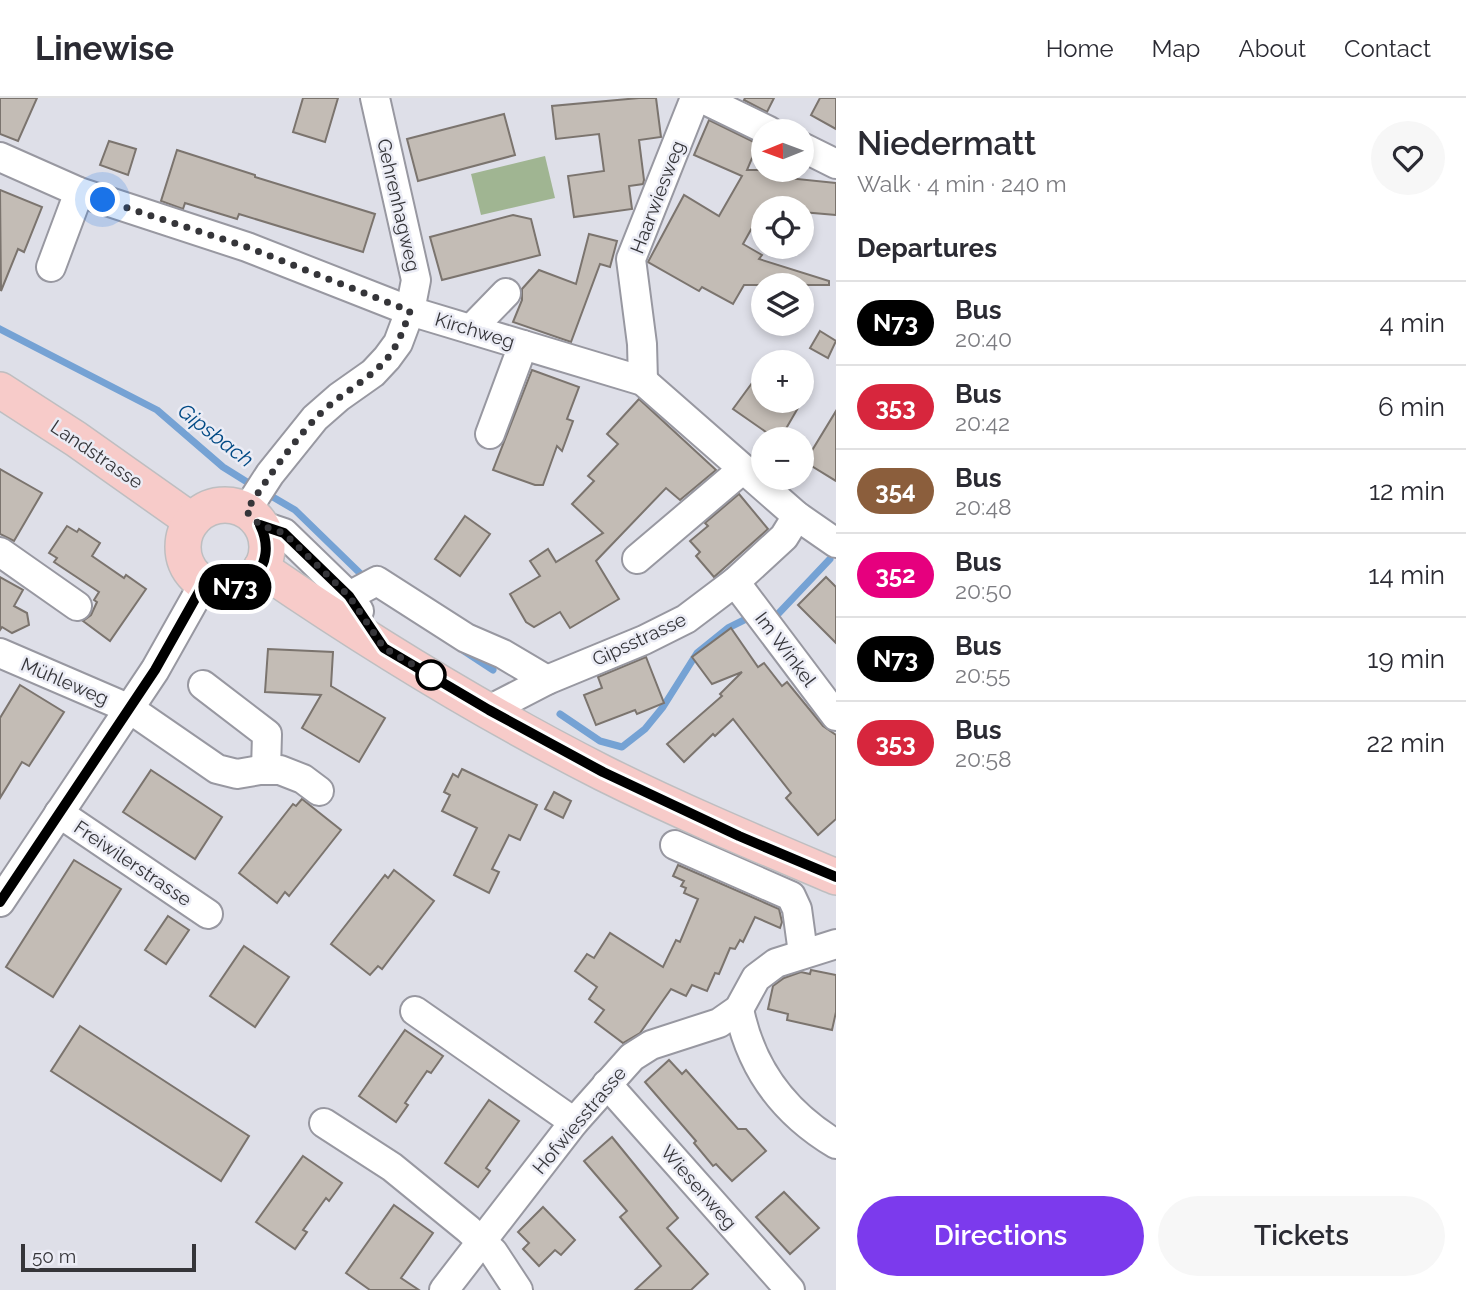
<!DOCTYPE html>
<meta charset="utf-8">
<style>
:root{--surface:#fff;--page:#f7f7f7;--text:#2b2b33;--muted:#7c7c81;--line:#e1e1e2;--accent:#7c3aed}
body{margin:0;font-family:Raleway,sans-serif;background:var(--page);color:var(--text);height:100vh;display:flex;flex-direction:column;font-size:26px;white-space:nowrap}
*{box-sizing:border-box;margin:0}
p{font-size:23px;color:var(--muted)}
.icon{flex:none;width:38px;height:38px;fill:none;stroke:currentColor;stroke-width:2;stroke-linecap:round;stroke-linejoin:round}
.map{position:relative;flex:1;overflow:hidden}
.drawer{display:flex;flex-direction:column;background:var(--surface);width:630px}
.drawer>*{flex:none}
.badge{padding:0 14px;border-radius:23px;font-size:24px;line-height:46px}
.needle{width:46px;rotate:269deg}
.tools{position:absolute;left:751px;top:21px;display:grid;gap:14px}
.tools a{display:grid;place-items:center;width:63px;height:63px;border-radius:50%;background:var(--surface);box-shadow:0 4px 10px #0003;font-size:35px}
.scale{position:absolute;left:21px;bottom:18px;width:175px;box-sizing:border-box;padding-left:7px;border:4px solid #353539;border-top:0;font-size:19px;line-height:24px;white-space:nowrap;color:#353539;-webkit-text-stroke:5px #ebecf5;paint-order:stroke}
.you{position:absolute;width:35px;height:35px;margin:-18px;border:5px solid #fff;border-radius:50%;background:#1a73e8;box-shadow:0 0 0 10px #1a73e833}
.map>.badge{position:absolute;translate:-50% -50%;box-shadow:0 0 0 4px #fff}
h2{padding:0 21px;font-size:26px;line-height:63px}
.round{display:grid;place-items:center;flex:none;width:74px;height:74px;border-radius:37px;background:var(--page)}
.head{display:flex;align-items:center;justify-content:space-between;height:119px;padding:0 21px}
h1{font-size:33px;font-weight:600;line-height:52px}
.action{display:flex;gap:14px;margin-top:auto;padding:14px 21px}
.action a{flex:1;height:80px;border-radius:42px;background:var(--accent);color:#fff;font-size:28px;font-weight:600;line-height:80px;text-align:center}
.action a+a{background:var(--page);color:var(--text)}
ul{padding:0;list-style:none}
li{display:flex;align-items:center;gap:21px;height:84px;padding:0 21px;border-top:2px solid var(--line)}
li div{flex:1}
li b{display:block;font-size:26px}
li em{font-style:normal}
li .badge{min-width:77px;font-weight:700;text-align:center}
header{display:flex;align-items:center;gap:42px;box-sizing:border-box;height:98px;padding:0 35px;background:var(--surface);border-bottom:2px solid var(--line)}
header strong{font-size:33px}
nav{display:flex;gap:38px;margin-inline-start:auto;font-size:24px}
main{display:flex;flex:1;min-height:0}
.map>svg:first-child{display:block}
.green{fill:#a0b592}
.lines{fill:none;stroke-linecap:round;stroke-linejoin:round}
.stream{stroke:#75a2d4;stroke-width:7}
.building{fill:#c3bcb5;stroke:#7b746e;stroke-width:2}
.minor-casing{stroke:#9898a1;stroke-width:32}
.major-casing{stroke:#bebec0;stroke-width:38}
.minor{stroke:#fff;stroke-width:28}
.major{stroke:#f7cbc9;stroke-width:35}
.line-casing{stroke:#fff;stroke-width:16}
.line{stroke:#000;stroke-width:10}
.walk{stroke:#353539;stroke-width:7;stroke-dasharray:0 12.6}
.stop-dot{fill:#fff;stroke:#000;stroke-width:3.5}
.labels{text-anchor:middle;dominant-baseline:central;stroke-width:5;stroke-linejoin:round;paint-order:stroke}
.street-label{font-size:19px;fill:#353539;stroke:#ebecf5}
.water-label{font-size:21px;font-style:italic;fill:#004984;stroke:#ebecf5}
</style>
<header>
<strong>Linewise</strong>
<nav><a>Home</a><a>Map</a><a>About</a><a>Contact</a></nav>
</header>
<main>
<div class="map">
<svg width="836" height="1192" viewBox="0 0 836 1192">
<rect width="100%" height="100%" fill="#dedfe8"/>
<path class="green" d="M 545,58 L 555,100 L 481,117 L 471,76 Z"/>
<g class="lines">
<g class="stream">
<path d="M 0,231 L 157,312 L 223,369 L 255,389"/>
<path d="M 266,395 L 295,412 L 367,482"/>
<path d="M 778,516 L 830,461"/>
<path d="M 464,553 L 493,572"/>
<path d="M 560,616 L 600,643 L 622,649 L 645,631 L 663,609 L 697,555 L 728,530 L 748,520"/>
</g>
</g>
<g class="building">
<path d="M 0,0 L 37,0 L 18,43 L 0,36 Z"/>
<path d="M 303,0 L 338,0 L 325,44 L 293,34 Z"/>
<path d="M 639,0 L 656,0 L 661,39 L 639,42 L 644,82 L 643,86 L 629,88 L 632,111 L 574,119 L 568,78 L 604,73 L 599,36 L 556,41 L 552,8 Z"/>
<path d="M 745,0 L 774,0 L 767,14 L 744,2 Z"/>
<path d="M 820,0 L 836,0 L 836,31 L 811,17 Z"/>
<path d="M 504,16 L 515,57 L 418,83 L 407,41 Z"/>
<path d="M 709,22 L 758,46 L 747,72 L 791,72 L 787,80 L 836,85 L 836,117 L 802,114 L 802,110 L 763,110 L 743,146 L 762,157 L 759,161 L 829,183 L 829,187 L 744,187 L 733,206 L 702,189 L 699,193 L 648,164 L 684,97 L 719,118 L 742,78 L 694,57 Z"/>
<path d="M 109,43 L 136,51 L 128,77 L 100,67 Z"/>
<path d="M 177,52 L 255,77 L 255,79 L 375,116 L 363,154 L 239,116 L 237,121 L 185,105 L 183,111 L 161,103 Z"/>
<path d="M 0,92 L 42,109 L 24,154 L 18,151 L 1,193 Z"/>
<path d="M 513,117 L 531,121 L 540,157 L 442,182 L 430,139 Z"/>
<path d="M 589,136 L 617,143 L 610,169 L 600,166 L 571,244 L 513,224 L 522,202 L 522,191 L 539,172 L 576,186 Z"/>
<path d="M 820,233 L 836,243 L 828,260 L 810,250 Z"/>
<path d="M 763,270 L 763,303 L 802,303 L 780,341 L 776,341 L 733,311 Z"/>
<path d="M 532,272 L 579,289 L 567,321 L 573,323 L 562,353 L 557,348 L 543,387 L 535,387 L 493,372 Z"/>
<path d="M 639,301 L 716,372 L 680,402 L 666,390 L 596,463 L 619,501 L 570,530 L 560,514 L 534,529 L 526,524 L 510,496 L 540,478 L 530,463 L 548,451 L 556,464 L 603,435 L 572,406 L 594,383 L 588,378 L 618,346 L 607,336 Z"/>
<path d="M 836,313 L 836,383 L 805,364 Z"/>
<path d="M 0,371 L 42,395 L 14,443 L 0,436 Z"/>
<path d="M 739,396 L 768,431 L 714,479 L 696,458 L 700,454 L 690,443 L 708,428 L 705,425 Z"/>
<path d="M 465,418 L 490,436 L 460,478 L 435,461 Z"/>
<path d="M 67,428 L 77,434 L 79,431 L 100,445 L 92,458 L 124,480 L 126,477 L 146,491 L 110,543 L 83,523 L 91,517 L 97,504 L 94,502 L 99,494 L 54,464 L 57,460 L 49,455 Z"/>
<path d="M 0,479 L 23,492 L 14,508 L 27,515 L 29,527 L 12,535 L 2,529 L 0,532 Z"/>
<path d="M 826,479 L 836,489 L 836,545 L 798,507 Z"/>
<path d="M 731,530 L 758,569 L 764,565 L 782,588 L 787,584 L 823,628 L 836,637 L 836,721 L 818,737 L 786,700 L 791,695 L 733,621 L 715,638 L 713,636 L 684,664 L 667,646 L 722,598 L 720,596 L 742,574 L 712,586 L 692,559 Z"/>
<path d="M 268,551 L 333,554 L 331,588 L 385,620 L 359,664 L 302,630 L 321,597 L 265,594 Z"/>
<path d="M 646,559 L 664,605 L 637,616 L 635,612 L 596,627 L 584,597 L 602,590 L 598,579 Z"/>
<path d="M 20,587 L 64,614 L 29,668 L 22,664 L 0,700 L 0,620 Z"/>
<path d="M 462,671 L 537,707 L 520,742 L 509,737 L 492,771 L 499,774 L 489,795 L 454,777 L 477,730 L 442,713 L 450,697 L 444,694 L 453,676 L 458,679 Z"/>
<path d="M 151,672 L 222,719 L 195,761 L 123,714 Z"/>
<path d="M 554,694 L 571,703 L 563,720 L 545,711 Z"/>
<path d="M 302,701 L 341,732 L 289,798 L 285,794 L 277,805 L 239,775 L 293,706 L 296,708 Z"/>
<path d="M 74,762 L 121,791 L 53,899 L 6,869 Z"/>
<path d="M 678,767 L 779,811 L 782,824 L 780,830 L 755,819 L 743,844 L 740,842 L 735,851 L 730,850 L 719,876 L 715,875 L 707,893 L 692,887 L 686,898 L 671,891 L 640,935 L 623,945 L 595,924 L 604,912 L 589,901 L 597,889 L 575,873 L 587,856 L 594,860 L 610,835 L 663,869 L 676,842 L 680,844 L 698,801 L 684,795 L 686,790 L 681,788 L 684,783 L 673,778 Z"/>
<path d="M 394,772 L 434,803 L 382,871 L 378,868 L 370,877 L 331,846 L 385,777 L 388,780 Z"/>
<path d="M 168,818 L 189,832 L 166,866 L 145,852 Z"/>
<path d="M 244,848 L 289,879 L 255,929 L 210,898 Z"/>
<path d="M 811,872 L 836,877 L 836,914 L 832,932 L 787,922 L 788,916 L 768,911 L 773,888 L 784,880 L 801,874 L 810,876 Z"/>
<path d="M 80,928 L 249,1038 L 221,1083 L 51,973 Z"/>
<path d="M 405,932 L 443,958 L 431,975 L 427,973 L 405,1005 L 408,1007 L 396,1024 L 359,998 Z"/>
<path d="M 669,962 L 682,976 L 686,972 L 738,1031 L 746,1031 L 766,1053 L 732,1083 L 716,1066 L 713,1068 L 694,1045 L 696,1043 L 645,984 Z"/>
<path d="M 489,1002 L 519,1023 L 486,1070 L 490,1073 L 478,1089 L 445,1065 Z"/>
<path d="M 612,1039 L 678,1120 L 667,1130 L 708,1176 L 691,1192 L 635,1192 L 661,1168 L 620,1119 L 627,1113 L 584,1063 Z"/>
<path d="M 303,1058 L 342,1085 L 329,1103 L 326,1100 L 303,1132 L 307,1134 L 295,1151 L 256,1124 Z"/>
<path d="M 784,1094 L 819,1130 L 790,1156 L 756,1119 Z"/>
<path d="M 394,1107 L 433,1135 L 401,1180 L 419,1192 L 370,1192 L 346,1175 Z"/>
<path d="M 543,1109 L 575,1142 L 561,1157 L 555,1152 L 539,1168 L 523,1151 L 529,1145 L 518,1134 Z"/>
</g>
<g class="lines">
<defs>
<g id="minor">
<path d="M 701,0 L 769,33"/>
<path d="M 802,49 L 836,66"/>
<path d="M 0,59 L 79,94 L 247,149 L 410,213 L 643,283 L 797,418 L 836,445"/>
<path d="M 51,169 L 79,94"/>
<path d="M 471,231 L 506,195"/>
<path d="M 643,283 L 642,246 L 631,161 L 695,0"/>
<path d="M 490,336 L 523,247"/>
<path d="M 246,413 L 270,376 L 315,320 L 339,299 L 373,275 L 387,260 L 398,245 L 410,213 L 416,182 L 375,0"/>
<path d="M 260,427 L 284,435 L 349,498 L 359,513"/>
<path d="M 0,454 L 77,508"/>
<path d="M 637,461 L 743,371"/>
<path d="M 735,484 L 836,618"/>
<path d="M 349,498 L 377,483 L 466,540 L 503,556 L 547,582"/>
<path d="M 0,555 L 130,611 L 217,671 L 237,676 L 260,672 L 280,672 L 303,681 L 319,693"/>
<path d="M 203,587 L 267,636 L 266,672"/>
<path d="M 489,612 L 547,582 L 644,542 L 686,521 L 735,484 L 784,439 L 797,418"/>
<path d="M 59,715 L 208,816"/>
<path d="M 675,747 L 791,798 L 797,811 L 803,855"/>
<path d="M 0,804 L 155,572 L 204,485"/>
<path d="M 739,911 C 751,971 784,1015 836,1046"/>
<path d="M 415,913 L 574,1024"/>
<path d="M 607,986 L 790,1192"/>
<path d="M 324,1025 L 392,1069 L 468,1131 L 493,1154 L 518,1192"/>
<path d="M 444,1192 L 574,1024 L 632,959 L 651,947 L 719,925 L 739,911 L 756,880 L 776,865 L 836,846"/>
</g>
<g id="major">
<path d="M 0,292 L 76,341 L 192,423"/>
<circle cx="225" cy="449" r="42"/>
<path d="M 261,470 C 369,544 487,616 603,675 C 679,713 758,746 836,779"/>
</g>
</defs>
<use href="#minor" class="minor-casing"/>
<use href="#major" class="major-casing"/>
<use href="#minor" class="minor"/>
<use href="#major" class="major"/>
</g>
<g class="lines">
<defs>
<path id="line" d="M 0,804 L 155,572 L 204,485 C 245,502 280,468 260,427 L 284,435 L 349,498 L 384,550 L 489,612 L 603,674 L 739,738 L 836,779"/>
</defs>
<use href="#line" class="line-casing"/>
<use href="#line" class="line"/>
<path class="walk" d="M 103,102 L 247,149 L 410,213 C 404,230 398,248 386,262 C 365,285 336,298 315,321 C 289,349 267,381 246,413 L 260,427 L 284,435 L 349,498 L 384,550 L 431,577"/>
</g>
<circle class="stop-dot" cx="431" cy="577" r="14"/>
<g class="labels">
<g class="street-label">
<text transform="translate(657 99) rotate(-69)">Haarwiesweg</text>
<text transform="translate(399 107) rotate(77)">Gehrenhagweg</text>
<text transform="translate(475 232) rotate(17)">Kirchweg</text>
<text transform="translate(97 356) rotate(34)">Landstrasse</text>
<text transform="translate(639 541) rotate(-25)">Gipsstrasse</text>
<text transform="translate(786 551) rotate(53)">Im Winkel</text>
<text transform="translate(65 583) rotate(23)">Mühleweg</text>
<text transform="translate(133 765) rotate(34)">Freiwilerstrasse</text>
<text transform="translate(579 1022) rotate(-50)">Hofwiesstrasse</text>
<text transform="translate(699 1089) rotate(49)">Wiesenweg</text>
</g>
<g class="water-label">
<text transform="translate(216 337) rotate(38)">Gipsbach</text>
</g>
</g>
</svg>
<div class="tools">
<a><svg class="needle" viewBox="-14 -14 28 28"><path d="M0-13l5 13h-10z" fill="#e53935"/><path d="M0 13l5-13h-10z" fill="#7c7c81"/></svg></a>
<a><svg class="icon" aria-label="locate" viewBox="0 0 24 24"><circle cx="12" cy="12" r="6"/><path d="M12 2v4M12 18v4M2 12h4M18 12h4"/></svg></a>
<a><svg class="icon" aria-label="layers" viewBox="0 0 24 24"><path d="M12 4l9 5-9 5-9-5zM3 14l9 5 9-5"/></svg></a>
<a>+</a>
<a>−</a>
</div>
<div class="scale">50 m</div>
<div class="you" style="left:103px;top:102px"></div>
<b class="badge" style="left:235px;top:489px;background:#000;color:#fff">N73</b>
</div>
<section class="drawer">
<div class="head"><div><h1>Niedermatt</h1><p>Walk · 4 min · 240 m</p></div><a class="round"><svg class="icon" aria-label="heart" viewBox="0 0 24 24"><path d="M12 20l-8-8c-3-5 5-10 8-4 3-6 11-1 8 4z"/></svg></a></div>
<h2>Departures</h2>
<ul>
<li><span class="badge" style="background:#000;color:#fff">N73</span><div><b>Bus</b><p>20:40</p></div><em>4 min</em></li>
<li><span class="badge" style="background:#d7263d;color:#fff">353</span><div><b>Bus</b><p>20:42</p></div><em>6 min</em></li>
<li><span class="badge" style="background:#8b5e3c;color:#fff">354</span><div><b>Bus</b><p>20:48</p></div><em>12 min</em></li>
<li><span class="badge" style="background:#e6007e;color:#fff">352</span><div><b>Bus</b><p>20:50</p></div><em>14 min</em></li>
<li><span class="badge" style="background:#000;color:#fff">N73</span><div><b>Bus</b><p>20:55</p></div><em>19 min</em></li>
<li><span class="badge" style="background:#d7263d;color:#fff">353</span><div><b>Bus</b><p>20:58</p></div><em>22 min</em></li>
</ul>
<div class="action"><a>Directions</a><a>Tickets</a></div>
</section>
</main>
